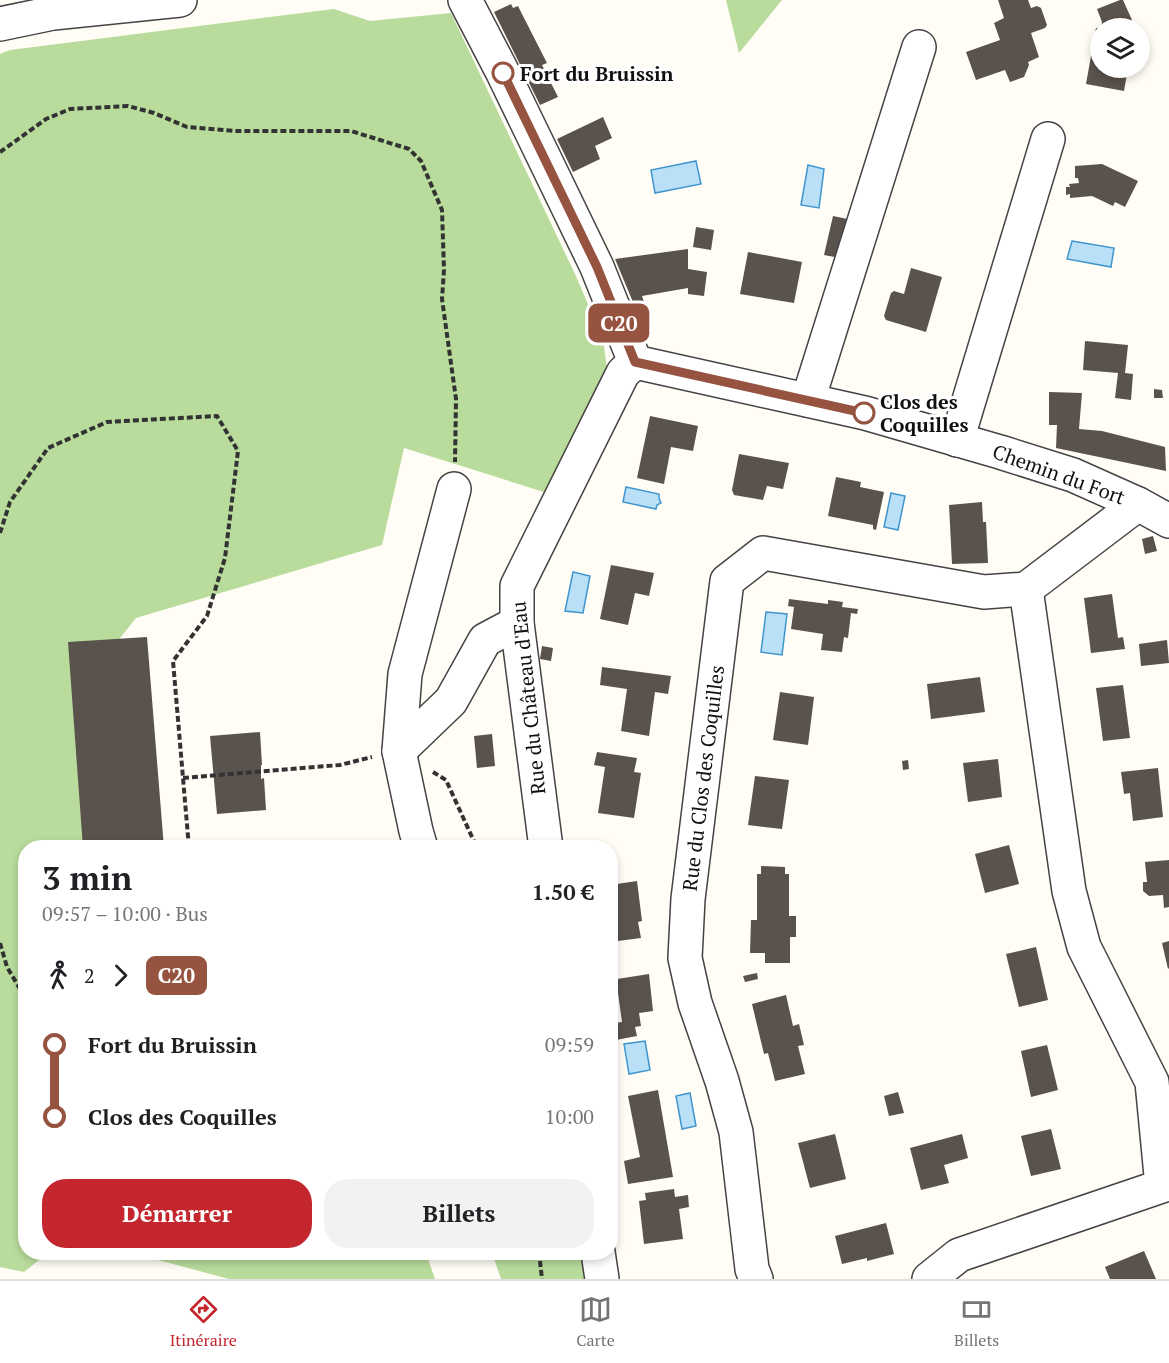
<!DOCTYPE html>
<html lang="fr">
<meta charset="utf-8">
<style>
:root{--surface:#fff;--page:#f2f2f2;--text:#202124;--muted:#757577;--line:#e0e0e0;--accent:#c4262e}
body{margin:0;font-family:"PT Serif",serif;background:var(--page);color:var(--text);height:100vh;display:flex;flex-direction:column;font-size:22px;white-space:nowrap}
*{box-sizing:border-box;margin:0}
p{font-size:20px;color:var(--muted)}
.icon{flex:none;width:33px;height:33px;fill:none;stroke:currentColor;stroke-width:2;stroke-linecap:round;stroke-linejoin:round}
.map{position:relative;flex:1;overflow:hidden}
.sheet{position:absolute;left:18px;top:840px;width:600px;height:420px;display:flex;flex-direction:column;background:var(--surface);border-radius:24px;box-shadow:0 3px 9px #0003}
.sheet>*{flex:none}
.badge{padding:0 12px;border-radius:9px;font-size:21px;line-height:39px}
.fabs{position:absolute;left:1090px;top:18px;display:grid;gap:12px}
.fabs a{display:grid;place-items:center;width:60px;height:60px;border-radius:50%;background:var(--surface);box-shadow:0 3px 9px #0003;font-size:30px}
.map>.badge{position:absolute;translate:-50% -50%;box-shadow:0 0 0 3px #fff}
.legs{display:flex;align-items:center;gap:9px;height:66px;padding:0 24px;font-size:20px}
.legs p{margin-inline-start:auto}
.headline{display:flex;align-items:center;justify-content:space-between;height:102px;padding:0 24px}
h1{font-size:33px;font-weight:600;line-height:45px}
.action{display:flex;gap:12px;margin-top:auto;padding:12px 24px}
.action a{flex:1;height:69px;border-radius:24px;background:var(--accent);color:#fff;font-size:24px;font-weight:600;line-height:69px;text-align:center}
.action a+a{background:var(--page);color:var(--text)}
ul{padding:0 24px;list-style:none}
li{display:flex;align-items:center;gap:21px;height:72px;font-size:22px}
li i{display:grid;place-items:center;width:9px;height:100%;margin:0 8px;background:currentColor}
li i::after{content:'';width:15px;height:15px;margin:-8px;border:4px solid;border-radius:50%;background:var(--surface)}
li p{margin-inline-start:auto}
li:first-child i{background:linear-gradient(#0000 50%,currentColor 0)}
li:last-child i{background:linear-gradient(currentColor 50%,#0000 0)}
.tabs{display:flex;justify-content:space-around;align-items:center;height:84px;border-top:2px solid var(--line);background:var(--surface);font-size:16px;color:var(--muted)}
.tabs a{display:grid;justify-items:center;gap:3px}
.tabs .selected{color:var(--accent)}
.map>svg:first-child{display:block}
.forest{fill:#b9dc9c}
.water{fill:#b9e0f7;stroke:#3f96cf;stroke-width:1.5}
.building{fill:#5a524d}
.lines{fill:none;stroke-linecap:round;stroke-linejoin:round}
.minor-casing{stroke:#444;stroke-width:36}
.path{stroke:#333;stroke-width:4;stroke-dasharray:6 3;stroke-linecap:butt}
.minor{stroke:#fff;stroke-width:33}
.line-1-casing{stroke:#fff;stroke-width:14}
.line-1{stroke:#965340;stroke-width:9}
.stop-1-dot{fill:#fff;stroke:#965340;stroke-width:3}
.labels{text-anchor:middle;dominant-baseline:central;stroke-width:6;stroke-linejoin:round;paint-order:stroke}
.stop-label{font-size:20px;font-weight:bold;fill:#111;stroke:#fff;text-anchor:start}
.street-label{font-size:20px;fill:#111;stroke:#fff}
</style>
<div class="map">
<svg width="1169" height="1279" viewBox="0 0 1169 1279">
<rect width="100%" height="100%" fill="#fffdf5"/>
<g class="forest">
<path d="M 726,0 L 782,0 L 739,53 Z"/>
<path d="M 334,9 L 370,21 L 451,13 L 575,274 L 603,339 L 608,376 L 547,493 L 404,448 L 382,545 L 136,618 L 86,681 L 114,847 L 26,848 L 26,1252 L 48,1253 L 24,1272 L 0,1267 L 0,54 L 10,50 Z"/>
<path d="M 132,1253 L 426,1253 L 435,1279 L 229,1279 Z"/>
<path d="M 492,1253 L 588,1253 L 592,1279 L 501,1279 Z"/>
</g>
<g class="water">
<path d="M 696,161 L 701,184 L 655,193 L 651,170 Z"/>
<path d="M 808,165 L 824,169 L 819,208 L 801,205 Z"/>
<path d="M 1072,241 L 1114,248 L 1111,267 L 1067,259 Z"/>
<path d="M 626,487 L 659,494 L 659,498 L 661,503 L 657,505 L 656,509 L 623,502 Z"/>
<path d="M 891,493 L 905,496 L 898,530 L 884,527 Z"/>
<path d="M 573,572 L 590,576 L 583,613 L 565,611 Z"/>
<path d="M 766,612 L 787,614 L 782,655 L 761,652 Z"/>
<path d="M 645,1041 L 650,1070 L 629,1074 L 624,1044 Z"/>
<path d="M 690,1093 L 696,1126 L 682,1129 L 676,1096 Z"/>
</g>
<g class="building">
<path d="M 998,0 L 1028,0 L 1031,8 L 1037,6 L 1041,8 L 1047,25 L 1045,28 L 1031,33 L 1039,57 L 1028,62 L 1029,65 L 1024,77 L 1010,82 L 1005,70 L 976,80 L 966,52 L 1000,40 L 994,23 L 1004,18 Z"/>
<path d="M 1120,0 L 1123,0 L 1132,20 L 1131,28 L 1101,28 L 1102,22 L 1097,9 Z"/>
<path d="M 511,4 L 513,8 L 518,6 L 524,18 L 547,63 L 542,65 L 558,97 L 540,105 L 494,12 Z"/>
<path d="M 1096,28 L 1101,29 L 1101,68 L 1128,68 L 1124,91 L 1086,84 Z"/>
<path d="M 603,117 L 612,138 L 595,146 L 600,159 L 573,172 L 557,139 Z"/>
<path d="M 1102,164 L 1138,181 L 1125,207 L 1115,202 L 1113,206 L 1092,196 L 1070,198 L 1070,194 L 1066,195 L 1066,187 L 1070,187 L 1069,184 L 1079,183 L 1078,178 L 1075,178 L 1075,166 Z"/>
<path d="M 833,216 L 852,220 L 840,258 L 824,255 Z"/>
<path d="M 696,227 L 714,230 L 711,250 L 693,247 Z"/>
<path d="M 688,249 L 688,269 L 707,272 L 704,296 L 688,294 L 688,288 L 642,296 L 645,305 L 635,307 L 615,259 Z"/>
<path d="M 748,252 L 802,262 L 794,303 L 740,294 Z"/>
<path d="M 911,268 L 942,277 L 926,332 L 886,320 L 884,316 L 891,293 L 894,291 L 904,294 Z"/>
<path d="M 1085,341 L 1128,345 L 1125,373 L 1133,374 L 1131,400 L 1115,398 L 1118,373 L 1083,370 Z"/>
<path d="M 1154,389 L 1162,390 L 1163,398 L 1154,398 Z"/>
<path d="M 1049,392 L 1082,393 L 1079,429 L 1102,431 L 1165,447 L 1166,471 L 1056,448 L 1057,425 L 1049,425 Z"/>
<path d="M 650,416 L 698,426 L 693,451 L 671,447 L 664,484 L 637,478 Z"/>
<path d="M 739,454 L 789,463 L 783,489 L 767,486 L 763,500 L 734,495 L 732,490 Z"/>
<path d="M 836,477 L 861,482 L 860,487 L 884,492 L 876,530 L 873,529 L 873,525 L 828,516 Z"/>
<path d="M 982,502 L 983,522 L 986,522 L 988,563 L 952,564 L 949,505 Z"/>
<path d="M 1153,536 L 1157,551 L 1145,554 L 1142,539 Z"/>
<path d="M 611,565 L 654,573 L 649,596 L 635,593 L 628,625 L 600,619 Z"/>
<path d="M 1112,594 L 1118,638 L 1123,637 L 1125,649 L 1091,653 L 1084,598 Z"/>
<path d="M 789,599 L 828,604 L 828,600 L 843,602 L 842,607 L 858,609 L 857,614 L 851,613 L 848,638 L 844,637 L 842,652 L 821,650 L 823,634 L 791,629 L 794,607 L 788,606 Z"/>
<path d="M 147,637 L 164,848 L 83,848 L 68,642 Z"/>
<path d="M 1167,640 L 1169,663 L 1141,666 L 1139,644 Z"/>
<path d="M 542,646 L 553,648 L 551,661 L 540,659 Z"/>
<path d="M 602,667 L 671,676 L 668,694 L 655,692 L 649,736 L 621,731 L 627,689 L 600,685 Z"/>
<path d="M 980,677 L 985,712 L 931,719 L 927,684 Z"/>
<path d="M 1123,685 L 1130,738 L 1103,741 L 1096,688 Z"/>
<path d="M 780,692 L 814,697 L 808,745 L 773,740 Z"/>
<path d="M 260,732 L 262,765 L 261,765 L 261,779 L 264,778 L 266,810 L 217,814 L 210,736 Z"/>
<path d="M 492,734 L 495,766 L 477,768 L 474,736 Z"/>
<path d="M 597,752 L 637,758 L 634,772 L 641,773 L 634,818 L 598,813 L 605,767 L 594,765 Z"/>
<path d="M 998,759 L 1002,797 L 968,802 L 963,763 Z"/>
<path d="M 908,760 L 909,769 L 903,770 L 902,761 Z"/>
<path d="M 1158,768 L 1163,817 L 1133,821 L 1130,793 L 1124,794 L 1121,772 Z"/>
<path d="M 755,776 L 789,780 L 782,829 L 748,825 Z"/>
<path d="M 1009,845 L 1019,884 L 985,893 L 975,854 Z"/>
<path d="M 1169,860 L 1169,907 L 1164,908 L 1163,895 L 1149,896 L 1143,891 L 1143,882 L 1147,882 L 1145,862 Z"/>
<path d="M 761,866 L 785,867 L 785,874 L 789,874 L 789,916 L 796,916 L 796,937 L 790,937 L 790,963 L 765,963 L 765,953 L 750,953 L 751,920 L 757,920 L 757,874 L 761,874 Z"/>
<path d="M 637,881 L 642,921 L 638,922 L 641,938 L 610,942 L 610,885 Z"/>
<path d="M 1169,941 L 1169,968 L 1168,969 L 1162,943 Z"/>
<path d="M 1036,947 L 1048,1000 L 1019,1007 L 1006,954 Z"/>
<path d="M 610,973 L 616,973 L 617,979 L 649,974 L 653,1011 L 639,1013 L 641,1026 L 635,1027 L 637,1036 L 616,1040 L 614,1023 L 622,1022 L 618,993 L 610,994 Z"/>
<path d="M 757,973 L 758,979 L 745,982 L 743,976 Z"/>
<path d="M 786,995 L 793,1026 L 799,1024 L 804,1045 L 798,1046 L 805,1074 L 775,1081 L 768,1053 L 764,1054 L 752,1004 Z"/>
<path d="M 1047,1045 L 1058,1090 L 1031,1097 L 1021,1051 Z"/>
<path d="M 658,1090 L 673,1177 L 628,1184 L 624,1161 L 640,1157 L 628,1096 Z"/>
<path d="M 898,1092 L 904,1113 L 889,1116 L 884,1096 Z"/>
<path d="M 1051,1129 L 1061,1169 L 1031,1176 L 1021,1136 Z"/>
<path d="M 835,1134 L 846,1179 L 810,1188 L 798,1143 Z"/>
<path d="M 962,1134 L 968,1158 L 944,1165 L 949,1183 L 921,1190 L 910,1148 Z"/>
<path d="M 674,1189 L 675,1197 L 688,1195 L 689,1207 L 679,1209 L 683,1239 L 644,1244 L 639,1201 L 646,1200 L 645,1193 Z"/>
<path d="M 886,1223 L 894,1254 L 867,1261 L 867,1258 L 842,1264 L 835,1236 Z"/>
<path d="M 1144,1251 L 1156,1279 L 1110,1279 L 1105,1267 Z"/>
</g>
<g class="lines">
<defs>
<g id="minor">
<path d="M 465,0 L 503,73 L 597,267 L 635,362"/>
<path d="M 0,24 L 53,13 L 180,0"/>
<path d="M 635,362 L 865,413 L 1000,452 L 1073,475 L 1138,504 L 1169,521"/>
<path d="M 808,400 L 919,47"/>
<path d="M 957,440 L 1048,139"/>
<path d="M 399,751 L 451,701 L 485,640 L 517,623"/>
<path d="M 421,848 L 416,831 L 399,751 L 405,674 L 454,489"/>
<path d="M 546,848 L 517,623 L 517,586 L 623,373 L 635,362"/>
<path d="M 598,1252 L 602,1279"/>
<path d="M 756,1279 L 752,1269 L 736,1132 L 722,1081 L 695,1003 L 685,958 L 688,899 L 727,581 L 763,553 L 984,592 L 1026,589 L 1138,504"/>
<path d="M 929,1279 L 959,1255 L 1162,1186 L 1152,1082 L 1084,947 L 1069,891 L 1026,589"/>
</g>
</defs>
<use href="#minor" class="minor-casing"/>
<g class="path">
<path d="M 0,152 L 46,119 L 70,109 L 128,106 L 154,113 L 187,127 L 236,131 L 351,131 L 409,149 L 421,161 L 442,210 L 444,270 L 442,299 L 456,399 L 455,462"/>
<path d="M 0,533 L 10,502 L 48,448 L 107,422 L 217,416 L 238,451 L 225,558 L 207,616 L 173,661 L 189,848"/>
<path d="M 433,772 L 446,780 L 477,848"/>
<path d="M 183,778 L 340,765 L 372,757"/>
<path d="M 0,943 L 7,967 L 26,999"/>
<path d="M 539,1252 L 542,1279"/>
</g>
<use href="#minor" class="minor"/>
</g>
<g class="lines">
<defs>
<path id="line-1" d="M 503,73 L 597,267 L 635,362 L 864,413"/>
</defs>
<use href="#line-1" class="line-1-casing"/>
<use href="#line-1" class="line-1"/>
</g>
<g class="stop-1-dot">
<circle cx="503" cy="73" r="10"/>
<circle cx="864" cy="413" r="10"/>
</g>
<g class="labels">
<g class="stop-label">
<text x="520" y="73">Fort du Bruissin</text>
<text x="880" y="401">Clos des<tspan x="880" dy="23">Coquilles</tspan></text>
</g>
<g class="street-label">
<text transform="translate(1059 474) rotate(20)">Chemin du Fort</text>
<text transform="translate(528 698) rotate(-96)">Rue du Château d'Eau</text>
<text transform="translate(703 778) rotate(-83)">Rue du Clos des Coquilles</text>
</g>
</g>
</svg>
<div class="fabs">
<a><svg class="icon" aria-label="layers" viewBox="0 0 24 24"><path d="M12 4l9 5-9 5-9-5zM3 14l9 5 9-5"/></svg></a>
</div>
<b class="badge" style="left:619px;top:323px;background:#965340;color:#fff">C20</b>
<section class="sheet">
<div class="headline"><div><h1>3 min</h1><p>09:57 – 10:00 · Bus</p></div><b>1.50 €</b></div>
<div class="legs"><svg class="icon" aria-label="walk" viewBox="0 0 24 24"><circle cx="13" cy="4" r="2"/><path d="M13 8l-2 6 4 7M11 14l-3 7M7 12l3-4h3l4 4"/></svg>2<svg class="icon" aria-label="forward" viewBox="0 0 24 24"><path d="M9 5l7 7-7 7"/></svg><b class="badge" style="background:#965340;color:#fff">C20</b></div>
<ul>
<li><i style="color:#965340"></i><b>Fort du Bruissin</b><p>09:59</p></li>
<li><i style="color:#965340"></i><b>Clos des Coquilles</b><p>10:00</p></li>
</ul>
<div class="action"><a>Démarrer</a><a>Billets</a></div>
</section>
</div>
<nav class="tabs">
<a class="selected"><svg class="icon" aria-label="directions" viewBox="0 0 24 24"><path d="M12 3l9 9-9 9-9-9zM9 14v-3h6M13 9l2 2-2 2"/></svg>Itinéraire</a>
<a><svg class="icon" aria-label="map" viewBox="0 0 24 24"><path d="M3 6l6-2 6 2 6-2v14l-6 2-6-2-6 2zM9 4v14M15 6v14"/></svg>Carte</a>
<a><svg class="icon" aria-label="tickets" viewBox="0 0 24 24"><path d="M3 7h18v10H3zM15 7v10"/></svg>Billets</a>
</nav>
